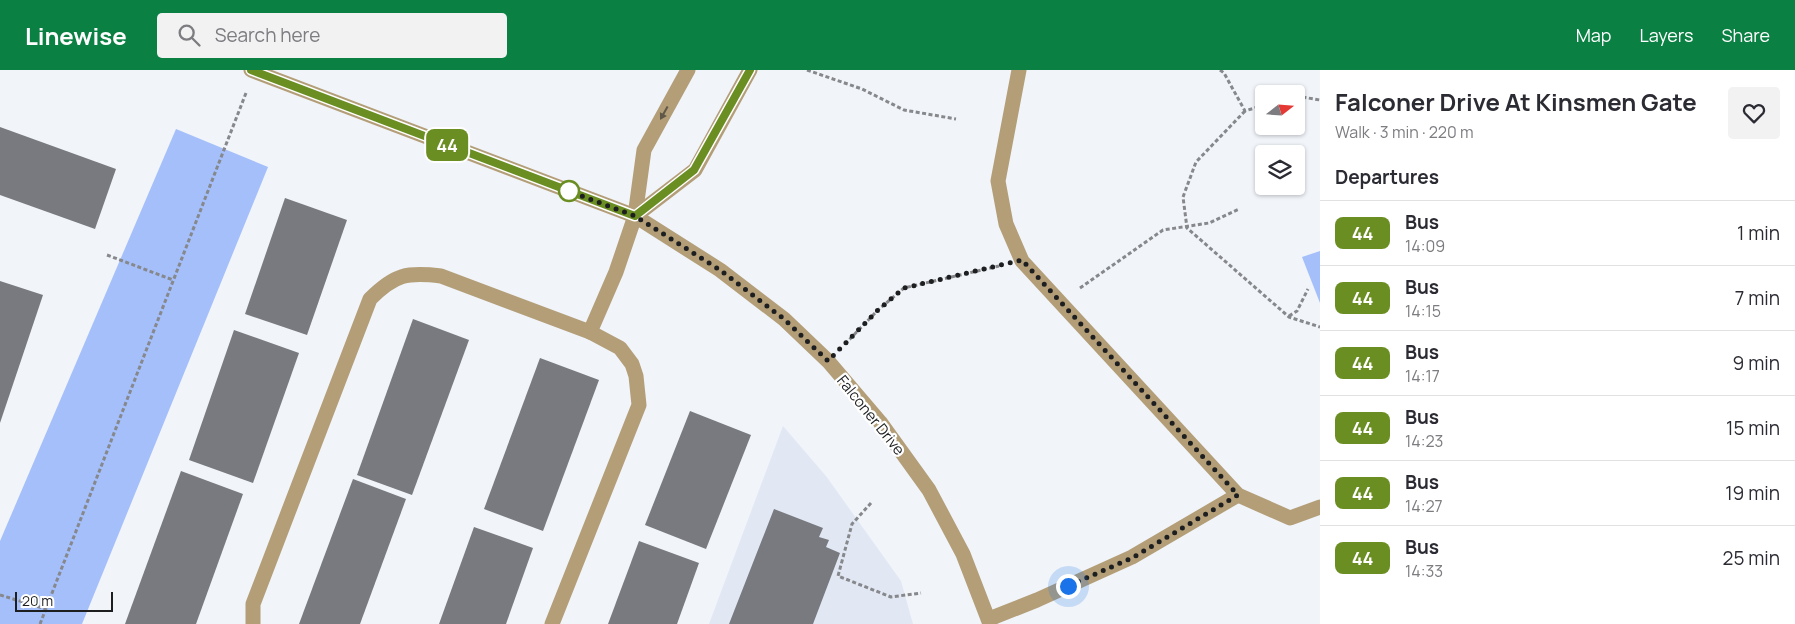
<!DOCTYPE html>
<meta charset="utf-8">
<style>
:root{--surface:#fff;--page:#f2f2f3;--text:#2b2b33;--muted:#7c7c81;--line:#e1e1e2;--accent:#0b8043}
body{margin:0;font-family:Manrope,sans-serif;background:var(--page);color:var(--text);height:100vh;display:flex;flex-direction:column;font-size:19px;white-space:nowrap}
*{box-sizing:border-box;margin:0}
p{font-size:16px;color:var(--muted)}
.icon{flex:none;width:28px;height:28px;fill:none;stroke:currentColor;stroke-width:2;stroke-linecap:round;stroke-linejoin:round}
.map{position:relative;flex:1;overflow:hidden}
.details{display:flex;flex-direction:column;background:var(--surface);width:475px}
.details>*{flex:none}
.badge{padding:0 10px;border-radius:8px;font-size:18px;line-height:32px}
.needle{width:32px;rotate:73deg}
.fabs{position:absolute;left:1255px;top:15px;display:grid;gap:10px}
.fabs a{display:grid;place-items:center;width:50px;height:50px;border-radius:5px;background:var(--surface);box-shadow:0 1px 4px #0004;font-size:25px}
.scale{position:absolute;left:15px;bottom:12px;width:98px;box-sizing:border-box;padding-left:5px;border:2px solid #1d1e20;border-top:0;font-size:14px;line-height:18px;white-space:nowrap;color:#1d1e20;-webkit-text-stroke:4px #fff;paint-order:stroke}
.you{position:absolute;width:25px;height:25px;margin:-12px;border:4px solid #fff;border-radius:50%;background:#1a73e8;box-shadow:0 0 0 8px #1a73e833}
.map>.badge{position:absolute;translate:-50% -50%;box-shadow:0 0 0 2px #fff}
h2{padding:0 15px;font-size:19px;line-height:45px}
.round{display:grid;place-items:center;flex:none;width:52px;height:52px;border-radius:5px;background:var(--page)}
.headline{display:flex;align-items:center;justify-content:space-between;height:85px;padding:0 15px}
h1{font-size:24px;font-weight:700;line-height:38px}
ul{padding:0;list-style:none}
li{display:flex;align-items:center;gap:15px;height:65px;padding:0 15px;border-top:1px solid var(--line)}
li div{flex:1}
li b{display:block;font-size:19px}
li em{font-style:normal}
li .badge{min-width:55px;font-weight:700;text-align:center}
header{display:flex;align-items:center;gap:30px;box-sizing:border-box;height:70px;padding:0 25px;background:var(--accent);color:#fff}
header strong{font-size:24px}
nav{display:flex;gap:28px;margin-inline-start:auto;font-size:18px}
.search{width:350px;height:45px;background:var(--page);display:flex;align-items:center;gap:12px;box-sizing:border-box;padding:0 18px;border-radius:5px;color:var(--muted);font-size:19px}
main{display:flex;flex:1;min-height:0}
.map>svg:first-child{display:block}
.built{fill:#e1e8f4}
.green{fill:#a4bffa}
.building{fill:#787a7f}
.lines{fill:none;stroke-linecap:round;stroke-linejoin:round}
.path{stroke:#86888b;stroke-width:3;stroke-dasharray:4 2.5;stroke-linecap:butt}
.minor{stroke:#b39e78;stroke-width:15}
.oneway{fill:#605848}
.line-casing{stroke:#fff;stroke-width:11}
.line{stroke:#6b8e23;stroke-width:8}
.walk{stroke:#1d1e20;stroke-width:5;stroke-dasharray:0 9}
.stop-dot{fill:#fff;stroke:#6b8e23;stroke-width:2.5}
.labels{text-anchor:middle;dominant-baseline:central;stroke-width:4.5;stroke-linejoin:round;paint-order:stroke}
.street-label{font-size:15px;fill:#1d1e20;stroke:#fff}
</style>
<header>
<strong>Linewise</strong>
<div class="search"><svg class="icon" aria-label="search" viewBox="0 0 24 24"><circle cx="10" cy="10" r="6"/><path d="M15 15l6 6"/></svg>Search here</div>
<nav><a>Map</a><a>Layers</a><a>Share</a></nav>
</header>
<main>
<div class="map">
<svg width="1320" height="554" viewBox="0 0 1320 554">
<rect width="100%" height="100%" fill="#f1f4f9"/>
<path class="built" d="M 783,356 L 826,406 L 901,511 L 913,554 L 709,554 Z"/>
<g class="green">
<path d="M 176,59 L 268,97 L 82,554 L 0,554 L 0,471 Z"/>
<path d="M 1320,181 L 1320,233 L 1302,187 Z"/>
</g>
<g class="building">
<path d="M 0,57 L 116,99 L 95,159 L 0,125 Z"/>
<path d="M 285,128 L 347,150 L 307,265 L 245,244 Z"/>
<path d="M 0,211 L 43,225 L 0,353 Z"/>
<path d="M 413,249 L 469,270 L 412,425 L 357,405 Z"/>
<path d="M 234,260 L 299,283 L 253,413 L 189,390 Z"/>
<path d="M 540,288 L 599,310 L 543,461 L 484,439 Z"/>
<path d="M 690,341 L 751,365 L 706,479 L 645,455 Z"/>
<path d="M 181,401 L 243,424 L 196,554 L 125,554 Z"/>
<path d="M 353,409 L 406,429 L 360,554 L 299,554 Z"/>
<path d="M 774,439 L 823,458 L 819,467 L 829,470 L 826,477 L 840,483 L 813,554 L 729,554 Z"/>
<path d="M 474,457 L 533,478 L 506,554 L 439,554 Z"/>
<path d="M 639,471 L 699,493 L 677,554 L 608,554 Z"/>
</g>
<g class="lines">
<g class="path">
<path d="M 807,0 L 862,19 L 904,40 L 956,49"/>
<path d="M 1220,0 L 1224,3 L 1245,41 L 1264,35"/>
<path d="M 1296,26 L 1320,30"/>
<path d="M 1245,41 L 1196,92 L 1183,127 L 1187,158 L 1289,247 L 1320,257"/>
<path d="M 107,185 L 173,210"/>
<path d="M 1080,218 L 1163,160 L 1209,153 L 1239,139"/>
<path d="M 1289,246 L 1297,241 L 1308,219"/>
<path d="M 845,274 L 878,240 L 904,218 L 999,196"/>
<path d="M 871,433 L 852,454 L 838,506 L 891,527 L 921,523"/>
<path d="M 0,525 L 46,539"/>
<path d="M 40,554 L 246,23"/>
</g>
<g class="minor">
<path d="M 251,0 L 635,146 L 720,200 L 784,249 L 828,291 L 880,352 L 929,420 L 963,484 L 990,554"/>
<path d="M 1019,0 L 998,111 L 1006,154 L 1022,191 L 1238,425 L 1290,448 L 1320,437"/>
<path d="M 635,146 L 695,100 L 750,0"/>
<path d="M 590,262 L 616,202 L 635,146 L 644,80 L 688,0"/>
<path d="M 989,549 L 1037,530 L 1132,487 L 1238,425"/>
<path d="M 253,554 L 253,534 L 370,229 C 395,204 407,202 441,206 L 590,262 L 620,278 L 632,294 L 636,306 L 639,335 L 552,554"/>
</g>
</g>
<defs><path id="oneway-solid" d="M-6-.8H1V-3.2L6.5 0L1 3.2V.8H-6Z" transform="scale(1.25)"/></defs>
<use class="oneway" href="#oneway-solid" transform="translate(664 43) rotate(119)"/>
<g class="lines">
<defs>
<path id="line" d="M 251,0 L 635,146 L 694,100 L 750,0"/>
</defs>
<use href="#line" class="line-casing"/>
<use href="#line" class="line"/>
<path class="walk" d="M 569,121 L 563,119 L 635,146 L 720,200 L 784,249 L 828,291 L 878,240 L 904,218 L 1022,190 L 1238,425 L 1132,488 L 1068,516"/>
</g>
<circle class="stop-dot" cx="569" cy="121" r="10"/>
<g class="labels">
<g class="street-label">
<text transform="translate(871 345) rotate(51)">Falconer Drive</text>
</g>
</g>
</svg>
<div class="fabs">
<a><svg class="needle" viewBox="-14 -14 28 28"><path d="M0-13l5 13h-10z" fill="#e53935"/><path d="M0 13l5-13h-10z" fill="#7c7c81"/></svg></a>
<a><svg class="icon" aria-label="layers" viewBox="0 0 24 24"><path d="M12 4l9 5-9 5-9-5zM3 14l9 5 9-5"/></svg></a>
</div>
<div class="scale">20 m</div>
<div class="you" style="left:1068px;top:516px"></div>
<b class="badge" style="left:447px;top:75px;background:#6b8e23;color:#fff">44</b>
</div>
<section class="details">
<div class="headline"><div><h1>Falconer Drive At Kinsmen Gate</h1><p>Walk · 3 min · 220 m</p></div><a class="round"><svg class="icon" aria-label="heart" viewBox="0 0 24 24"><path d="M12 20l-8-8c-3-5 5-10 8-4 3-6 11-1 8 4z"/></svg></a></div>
<h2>Departures</h2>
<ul>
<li><span class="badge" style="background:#6b8e23;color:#fff">44</span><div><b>Bus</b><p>14:09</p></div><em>1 min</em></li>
<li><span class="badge" style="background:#6b8e23;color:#fff">44</span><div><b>Bus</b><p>14:15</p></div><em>7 min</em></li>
<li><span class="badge" style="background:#6b8e23;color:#fff">44</span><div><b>Bus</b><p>14:17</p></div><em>9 min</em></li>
<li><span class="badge" style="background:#6b8e23;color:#fff">44</span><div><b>Bus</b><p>14:23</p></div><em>15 min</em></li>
<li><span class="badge" style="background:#6b8e23;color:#fff">44</span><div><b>Bus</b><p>14:27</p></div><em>19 min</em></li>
<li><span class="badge" style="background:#6b8e23;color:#fff">44</span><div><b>Bus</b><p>14:33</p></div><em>25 min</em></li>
</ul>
</section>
</main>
